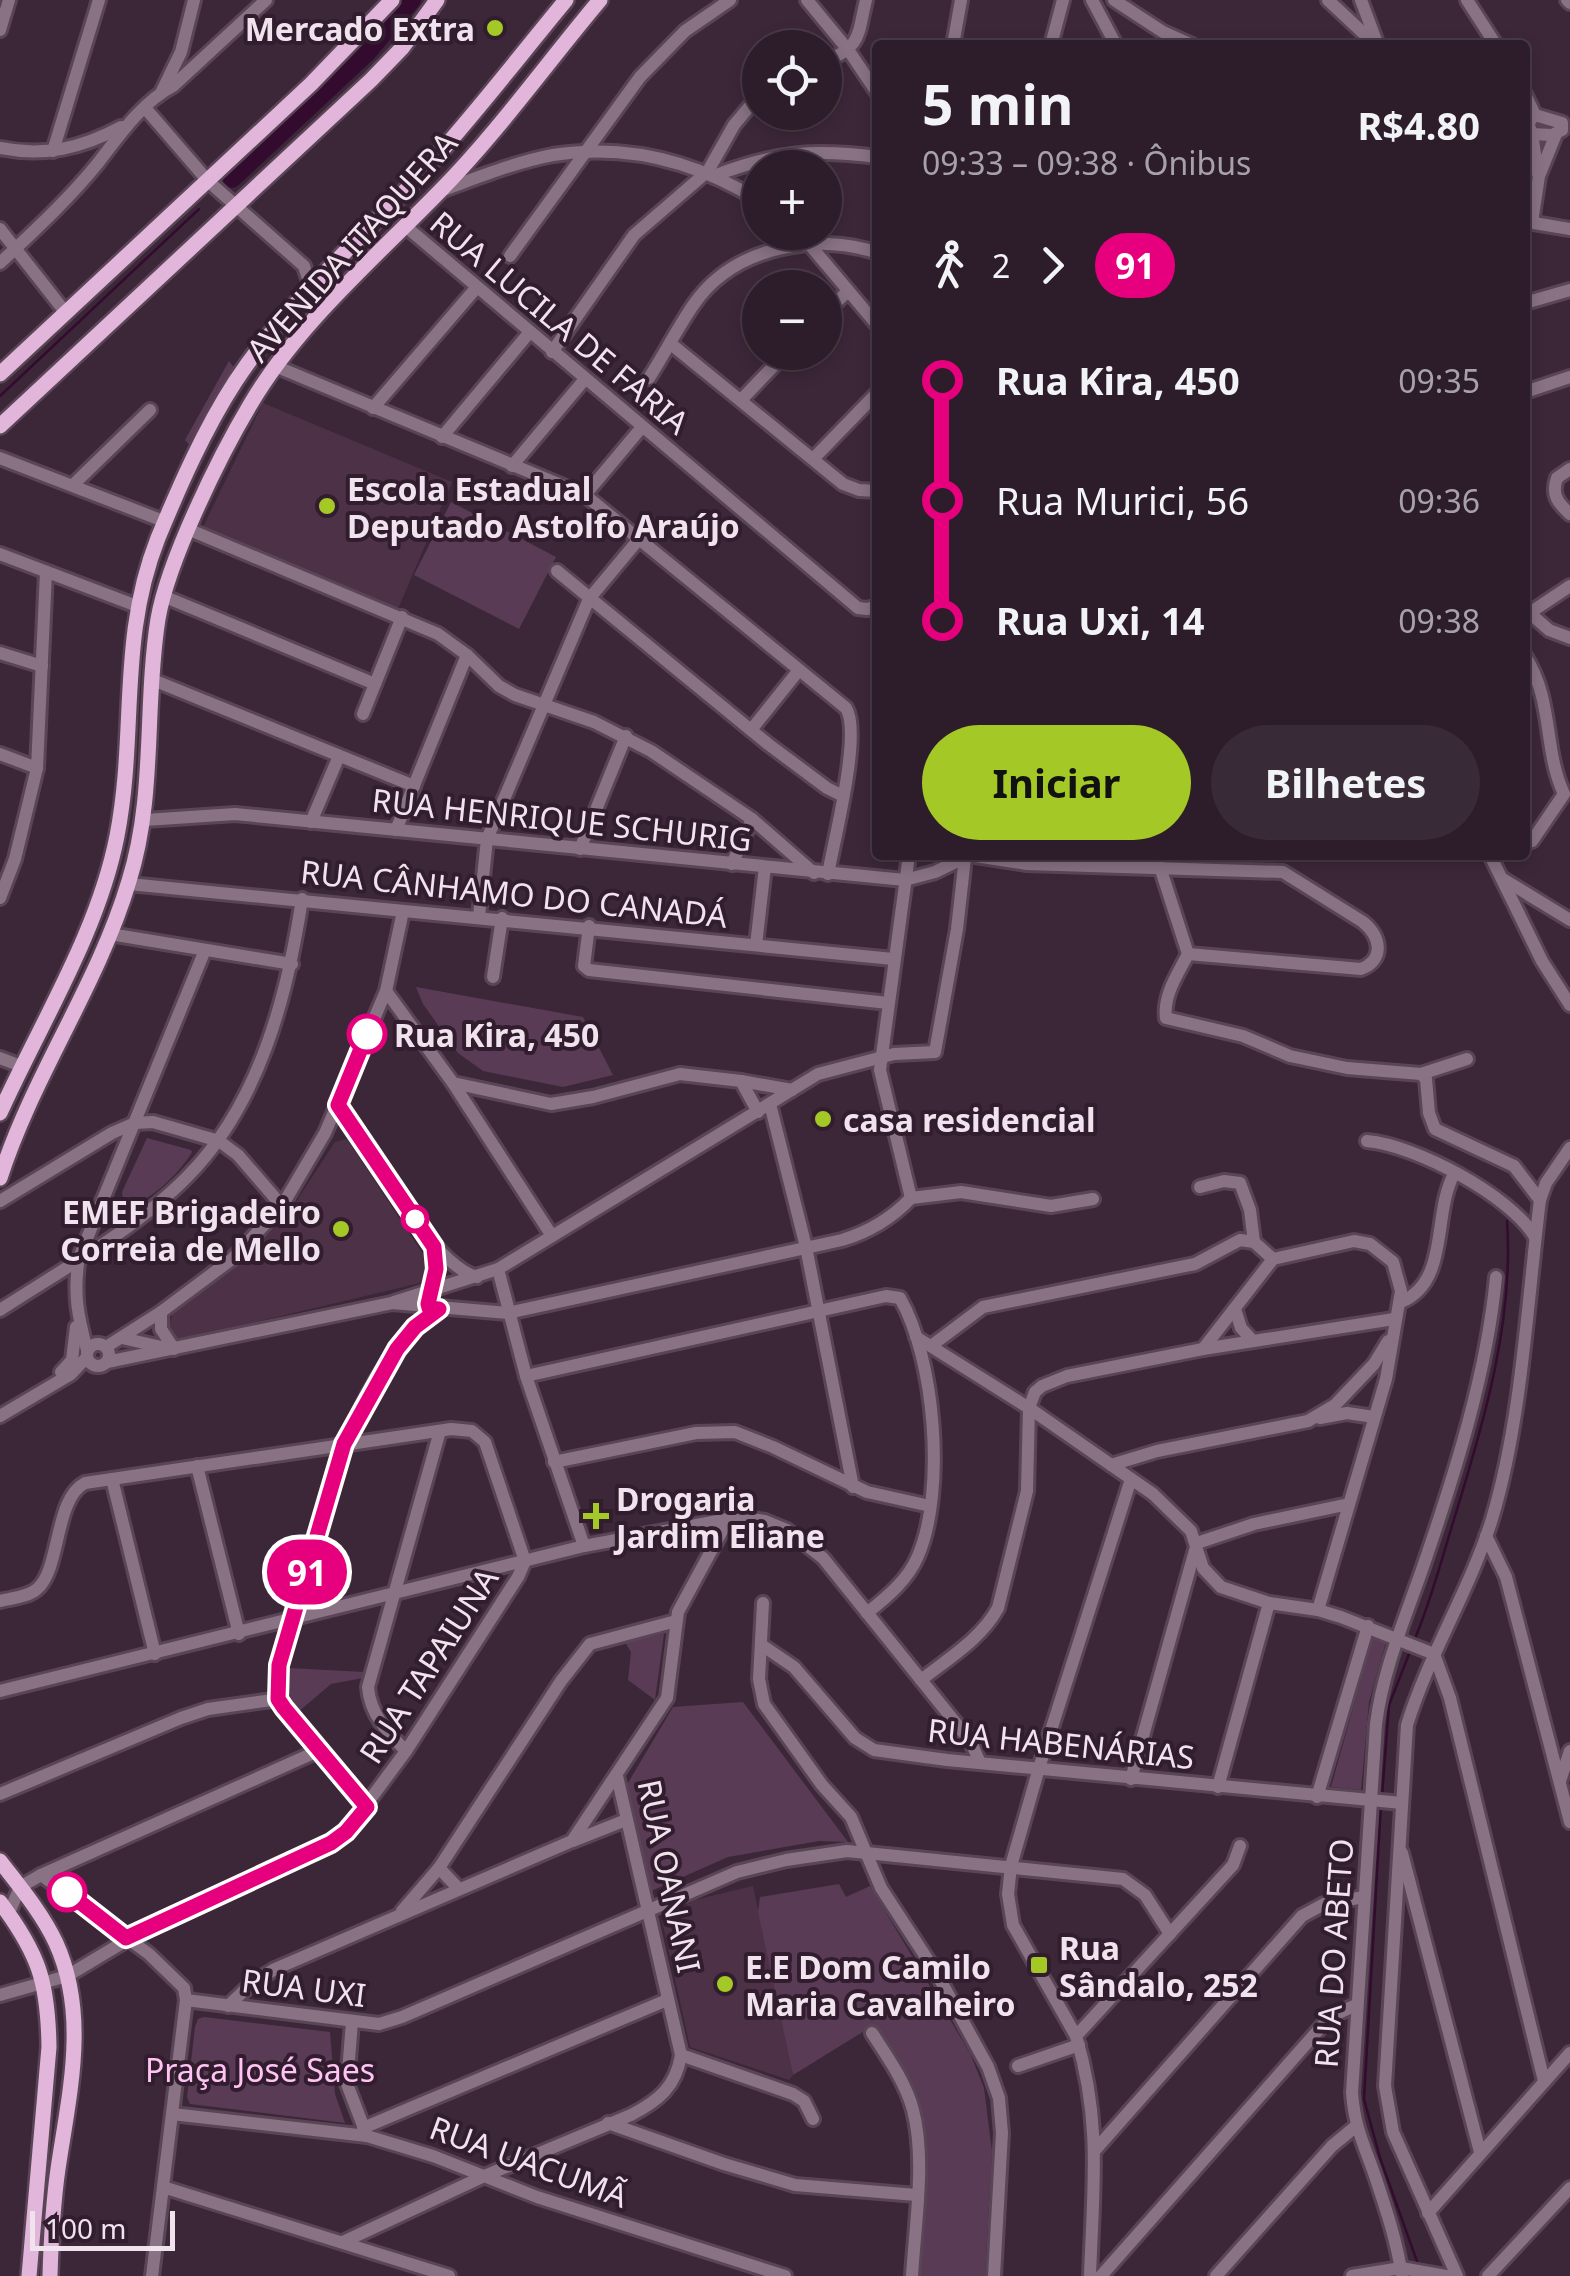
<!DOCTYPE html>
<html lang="pt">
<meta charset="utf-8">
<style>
:root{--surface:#2d1d2b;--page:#392a37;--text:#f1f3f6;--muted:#a7a2a9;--line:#483b47;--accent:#a4c825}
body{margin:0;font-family:"Noto Sans",sans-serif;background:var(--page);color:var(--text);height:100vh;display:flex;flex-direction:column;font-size:38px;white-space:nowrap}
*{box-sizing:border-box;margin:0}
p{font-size:32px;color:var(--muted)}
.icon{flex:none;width:55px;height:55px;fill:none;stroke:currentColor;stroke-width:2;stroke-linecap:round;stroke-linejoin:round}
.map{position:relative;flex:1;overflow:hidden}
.sheet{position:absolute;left:872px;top:40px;width:658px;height:820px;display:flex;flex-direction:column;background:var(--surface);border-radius:10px;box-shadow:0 5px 15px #0003,0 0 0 2px var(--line)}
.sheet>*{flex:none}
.badge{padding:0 20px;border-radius:32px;font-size:35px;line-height:65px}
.fabs{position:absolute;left:742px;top:30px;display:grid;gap:20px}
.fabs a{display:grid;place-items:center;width:100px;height:100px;border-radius:50%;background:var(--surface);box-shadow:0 5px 15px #0003,0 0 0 2px var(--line);font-size:50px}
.scale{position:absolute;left:30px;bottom:25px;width:145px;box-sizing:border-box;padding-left:10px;border:5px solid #f1e3ee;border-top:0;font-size:28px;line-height:35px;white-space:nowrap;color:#f1e3ee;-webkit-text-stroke:8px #321d2f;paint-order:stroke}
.map>.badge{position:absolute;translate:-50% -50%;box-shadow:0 0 0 5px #fff}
.legs{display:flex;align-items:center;gap:15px;height:110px;padding:0 50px;font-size:32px}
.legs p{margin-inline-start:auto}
.headline{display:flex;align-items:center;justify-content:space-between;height:170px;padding:0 50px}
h1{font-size:55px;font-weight:700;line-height:75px}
.primary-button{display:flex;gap:20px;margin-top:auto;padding:20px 50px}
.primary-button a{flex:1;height:115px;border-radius:60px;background:var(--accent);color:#111;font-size:40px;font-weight:700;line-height:115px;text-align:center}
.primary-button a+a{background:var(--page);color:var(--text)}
ul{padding:0 50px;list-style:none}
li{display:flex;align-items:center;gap:35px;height:120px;font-size:38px}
li i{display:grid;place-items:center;width:15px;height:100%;margin:0 12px;background:currentColor}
li i::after{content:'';width:25px;height:25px;margin:-12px;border:8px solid;border-radius:50%;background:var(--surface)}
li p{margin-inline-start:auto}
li:first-child i{background:linear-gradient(#0000 50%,currentColor 0)}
li:last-child i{background:linear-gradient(currentColor 50%,#0000 0)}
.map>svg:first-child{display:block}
.built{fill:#4c3147}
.green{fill:#5a3b55}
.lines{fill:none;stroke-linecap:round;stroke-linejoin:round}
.stream{stroke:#330b2f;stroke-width:2.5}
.river{stroke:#330b2f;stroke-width:18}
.minor-casing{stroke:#594556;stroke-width:18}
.major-casing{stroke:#594556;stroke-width:20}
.minor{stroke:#887284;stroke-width:12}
.major{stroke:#e2b5da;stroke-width:15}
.line-1-casing{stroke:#fff;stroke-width:22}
.line-1{stroke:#e6007e;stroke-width:15}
.poi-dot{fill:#a4c825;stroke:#321d2f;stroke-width:4}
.stop-1-dot{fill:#fff;stroke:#e6007e;stroke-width:5}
.labels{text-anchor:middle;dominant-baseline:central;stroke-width:8;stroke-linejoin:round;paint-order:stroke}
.poi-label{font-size:32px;font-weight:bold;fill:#f1e3ee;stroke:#321d2f;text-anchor:start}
.street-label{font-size:32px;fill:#f1e3ee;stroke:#321d2f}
.stop-label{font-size:32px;font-weight:bold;fill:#f1e3ee;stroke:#321d2f;text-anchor:start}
.park-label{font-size:32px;fill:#fec4f4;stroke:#321d2f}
</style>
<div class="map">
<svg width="1570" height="2276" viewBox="0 0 1570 2276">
<rect width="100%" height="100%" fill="#3c2739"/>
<g class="built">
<path d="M 263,403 L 452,482 L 398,609 L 203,527 Z"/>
<path d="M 347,1139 L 425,1257 L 426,1274 L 420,1283 L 177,1341 L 167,1328 L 173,1314 L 284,1220 L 335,1142 Z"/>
<path d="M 753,1886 L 793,2075 L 789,2080 L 690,2047 L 662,1921 L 694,1900 Z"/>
</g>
<g class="green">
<path d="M 229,361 L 235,369 L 211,406 L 192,448 L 185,440 Z"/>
<path d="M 451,502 L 556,557 L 519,629 L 414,575 Z"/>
<path d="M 416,987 L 583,1017 L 613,1075 L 563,1087 L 483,1071 L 458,1053 L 423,1004 Z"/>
<path d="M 147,1138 L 191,1150 L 192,1152 C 182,1170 142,1213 123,1201 L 122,1192 Z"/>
<path d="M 664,1634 L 655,1700 L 628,1680 L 631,1652 L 625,1642 Z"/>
<path d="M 1373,1637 L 1386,1642 L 1369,1702 L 1361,1790 L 1331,1787 Z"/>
<path d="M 289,1668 L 364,1672 L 363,1678 L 331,1684 L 298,1712 L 289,1694 Z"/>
<path d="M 743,1702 L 848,1842 L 819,1841 L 728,1857 L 649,1892 L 625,1788 L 673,1707 Z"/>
<path d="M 839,1884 L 846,1897 L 870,1886 L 970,2053 L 984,2088 L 992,2152 L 985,2276 L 919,2276 C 922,2221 935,2157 918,2103 C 910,2076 892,2052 877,2027 L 874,2025 L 793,2075 L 758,1912 L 760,1897 Z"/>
<path d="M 204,2017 L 330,2032 L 335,2094 L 345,2123 L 190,2104 L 187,2097 L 195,2027 L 198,2019 Z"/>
</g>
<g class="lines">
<g class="stream">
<path d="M 0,396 L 199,209"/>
<path d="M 1414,1641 C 1431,1601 1442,1558 1455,1516 C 1484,1422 1514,1321 1507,1221"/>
<path d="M 1382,1796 L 1389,1705 L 1411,1649"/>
<path d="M 1381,1804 L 1364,2099 L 1380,2158 L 1419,2267"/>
</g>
<path class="river" d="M 232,179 L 367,53 L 412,0"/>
<defs>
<g id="minor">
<path d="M 807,0 L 849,51 L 878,94"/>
<path d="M 1092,0 L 1116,45"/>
<path d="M 1114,0 L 1163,32 L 1192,45"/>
<path d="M 1328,0 L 1376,45"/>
<path d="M 1361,0 L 1377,43"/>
<path d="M 1467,0 L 1496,45"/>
<path d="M 1567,0 L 1570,3"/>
<path d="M 0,30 L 9,0"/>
<path d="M 953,45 L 961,0"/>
<path d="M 1051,45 L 1063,0"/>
<path d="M 825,62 C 862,45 857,37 866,0"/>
<path d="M 162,91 L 181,52 L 194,0"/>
<path d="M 1525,94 L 1535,115"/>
<path d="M 146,109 L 208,181 L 304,266 L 311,288"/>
<path d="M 1535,115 L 1562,123 L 1562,130 L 1552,135 L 1532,134 L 1528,123 Z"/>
<path d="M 1532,134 L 1538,174"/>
<path d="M 0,148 C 44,157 82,148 121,127"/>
<path d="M 53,151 L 99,0"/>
<path d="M 716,175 C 777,152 813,149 878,157"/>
<path d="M 443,190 C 479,177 516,162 553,155 C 628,143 697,162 760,201"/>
<path d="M 1528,222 L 1570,229"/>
<path d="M 1532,222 L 1539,176 L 1556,134"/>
<path d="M 404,225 L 858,608 L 867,609 L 878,606"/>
<path d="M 0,229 L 66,313"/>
<path d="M 799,232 L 878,326"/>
<path d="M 510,256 L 640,77 L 685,31 L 730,0"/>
<path d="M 0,263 C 33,232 69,199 98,163 C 119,136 142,102 173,86 L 266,0"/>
<path d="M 1525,303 L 1570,290"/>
<path d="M 825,313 L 848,291"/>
<path d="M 671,344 L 843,484 L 859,490 L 878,491"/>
<path d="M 552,352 L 634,235 L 708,171 L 734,125 L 760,94"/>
<path d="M 275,366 L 585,495 L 846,708 C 862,733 834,840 828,874"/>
<path d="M 649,378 C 665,353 678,327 694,304 C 734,247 814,232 878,253"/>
<path d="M 1525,392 L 1570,377"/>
<path d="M 742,399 L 787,352"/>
<path d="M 373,408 L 477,287"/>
<path d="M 442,437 L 529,333"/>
<path d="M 0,458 L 166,522"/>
<path d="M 813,459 L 878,392"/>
<path d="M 512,466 L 585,379"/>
<path d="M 1570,469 L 1557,478 C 1551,495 1558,503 1570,514"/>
<path d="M 73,485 L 150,410"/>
<path d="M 585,495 L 642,427"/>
<path d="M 190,530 L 438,634 L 467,655 L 499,686 L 515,695 L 594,722 L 651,751 L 752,819 L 814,873"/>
<path d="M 0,554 L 137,606"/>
<path d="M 557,571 L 768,744 L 827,788 L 843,796"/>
<path d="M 163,596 L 375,684"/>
<path d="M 1525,609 L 1549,630 L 1570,638"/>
<path d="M 1525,616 L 1570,586"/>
<path d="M 0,653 L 42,666"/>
<path d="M 1525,656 C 1554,701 1543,749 1564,794 L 1532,841"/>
<path d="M 153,680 L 414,786"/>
<path d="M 363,714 L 402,617"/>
<path d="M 751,730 L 799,670"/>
<path d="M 0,754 L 37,768"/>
<path d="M 145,820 L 235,814 L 905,880 L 935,872 L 970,855"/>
<path d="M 311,822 L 339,756"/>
<path d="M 396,830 L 467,655"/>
<path d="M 580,849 L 626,736"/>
<path d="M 909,855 L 880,1070 L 911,1198"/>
<path d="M 969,855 L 1027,864 L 1283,872 L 1363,922 C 1380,936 1386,959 1361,969 L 1188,954"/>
<path d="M 1490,855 L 1542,961 L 1570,1005"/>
<path d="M 732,864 L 752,819"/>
<path d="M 1160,867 L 1188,954 C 1178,974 1163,995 1166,1018 L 1243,1036 L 1290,1056 L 1347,1068 L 1421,1074 L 1426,1079 L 1429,1113 L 1435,1129 L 1514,1166 L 1540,1200 C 1527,1304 1522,1419 1492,1519 C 1470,1590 1429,1654 1407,1725 L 1385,2086 L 1393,2132 L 1457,2276"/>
<path d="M 1503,879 L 1570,920"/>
<path d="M 129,884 L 893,959"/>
<path d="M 0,898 L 15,859 L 37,768 L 46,572"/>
<path d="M 479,916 L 487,839 L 589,599 L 639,539"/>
<path d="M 589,926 L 584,966 L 589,970 L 888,1003"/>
<path d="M 110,934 L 292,964"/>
<path d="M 756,945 L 765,867"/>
<path d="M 493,977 L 502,918"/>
<path d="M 386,991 L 453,1083 L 552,1236"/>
<path d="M 0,1058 L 21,1066"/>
<path d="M 1421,1074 L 1467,1059"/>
<path d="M 741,1081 L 792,1090"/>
<path d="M 453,1083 L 551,1104 L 593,1097 L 680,1074 L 741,1081 L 758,1112"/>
<path d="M 770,1104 L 806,1247 L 853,1487"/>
<path d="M 338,1105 C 366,1146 431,1265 477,1277"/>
<path d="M 1367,1141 C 1415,1145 1510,1195 1535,1237"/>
<path d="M 1200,1187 L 1224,1181 L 1240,1183 L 1250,1210 L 1254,1242"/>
<path d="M 911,1198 L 961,1192 L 1051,1206 L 1093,1199"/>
<path d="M 1540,1200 L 1546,1183 L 1570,1148"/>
<path d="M 0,1201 L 112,1133 L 135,1123 L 153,1122 L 219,1141 L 238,1155 L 282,1206"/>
<path d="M 1273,1259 L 1354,1241 L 1370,1244 L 1393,1262 L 1401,1291 L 1386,1379 L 1318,1610"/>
<path d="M 498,1269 L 526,1376 L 584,1546"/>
<path d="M 429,1293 L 437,1269 L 434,1249"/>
<path d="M 394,1302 L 498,1269 L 818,1074 L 894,1054 L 935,1052 L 957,929 L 965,858"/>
<path d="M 1401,1302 C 1450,1281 1432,1215 1454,1174"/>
<path d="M 1235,1309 L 1241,1328 L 1253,1341"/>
<path d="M 0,1310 C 60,1271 137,1228 187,1177 C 259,1104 287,998 302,899"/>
<path d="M 161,1312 L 161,1329 L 174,1349"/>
<path d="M 916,1337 L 1029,1408 L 1153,1494 L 1191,1531 L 1203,1568 L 1221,1587 L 1269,1603 L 1318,1610 L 1341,1617 L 1434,1654"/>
<path d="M 122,1338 L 166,1348"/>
<circle cx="98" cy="1355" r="11"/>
<path d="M 931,1346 L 983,1307 L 1195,1264 L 1240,1240 L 1254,1242 L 1273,1259"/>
<path d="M 106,1347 L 161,1312 L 232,1259 L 282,1206 L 325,1133 L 386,991 L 403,911"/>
<path d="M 1203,1349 L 1273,1259"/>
<path d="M 87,1350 C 78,1317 73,1293 79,1258 L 205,950"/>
<path d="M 107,1362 L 392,1303 L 508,1313 L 842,1240 C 869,1232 891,1219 911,1198"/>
<path d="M 61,1372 L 72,1360 L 76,1327"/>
<path d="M 526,1376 L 886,1296 L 900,1298 C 935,1359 946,1491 918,1556 C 908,1580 887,1597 867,1613"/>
<path d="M 0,1416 L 71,1374 L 87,1357"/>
<path d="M 1320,1418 L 1347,1413 L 1374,1417"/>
<path d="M 554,1462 L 696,1433 L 735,1432 L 773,1447 L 867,1492 L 930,1506"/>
<path d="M 1111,1465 L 1157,1451 L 1308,1421 L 1335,1405 L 1374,1364 L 1388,1341"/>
<path d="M 197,1466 L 239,1634"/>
<path d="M 112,1479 L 155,1654"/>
<path d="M 1486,1536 L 1506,1577 L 1570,1822"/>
<path d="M 0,1601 C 12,1598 28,1597 37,1589 C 61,1569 54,1499 85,1483 L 451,1429 L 472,1431 L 485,1442 L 525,1561"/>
<path d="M 763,1603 L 759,1679 L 764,1704 L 822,1785 L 851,1817 L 881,1888 L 937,1974 L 988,2067 L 999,2098 L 1002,2133 L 994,2276"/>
<path d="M 763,1646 L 794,1667 L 855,1738 L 874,1750 L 947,1760 L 1402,1803"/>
<path d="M 1434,1654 L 1450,1698 L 1544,2081"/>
<path d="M 921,1680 C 949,1658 981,1639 998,1608 L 1027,1491 L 1029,1408 L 1035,1392 L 1042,1386 L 1067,1376 L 1203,1349 L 1394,1319"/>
<path d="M 0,1691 L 584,1546 L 739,1517 L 765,1521 L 787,1530 L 823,1558 L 971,1742 L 980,1763"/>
<path d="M 406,1751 C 387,1732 370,1714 368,1687 L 440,1431"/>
<path d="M 1131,1779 L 1197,1543 L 1254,1524 L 1349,1504"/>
<path d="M 1560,1781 L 1570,1751"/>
<path d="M 1218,1787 L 1269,1603"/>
<path d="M 0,1794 L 181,1718 L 208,1709 L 279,1699"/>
<path d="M 1317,1797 L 1368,1626"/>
<path d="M 367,1807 L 284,1708 L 279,1699 L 279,1665 C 287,1630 299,1597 309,1562 C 335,1474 360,1366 439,1309"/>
<path d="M 573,1841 L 626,1820"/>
<path d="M 1402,1853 L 1480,2152"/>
<path d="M 439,1868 L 459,1889"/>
<path d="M 41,1875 L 149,1954 L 184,1988 L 186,2000 L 152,2276"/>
<path d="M 402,1911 L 439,1868 L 561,1681 L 590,1644 L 676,1621"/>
<path d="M 9,1913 L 20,1887 L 41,1875 L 318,1751"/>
<path d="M 0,1995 L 67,1976 L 162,1919 L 310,1854 L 346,1832 L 406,1751 L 518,1577 L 525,1561"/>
<path d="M 186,2000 L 379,2024 L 402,2017 L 737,1872 L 786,1860 L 847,1851 L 1123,1879 L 1145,1895 L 1170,1934"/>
<path d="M 228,2006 L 252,1983 L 275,1969 L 572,1841 L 667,1698 L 678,1612 L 729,1518"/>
<path d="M 352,2022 L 347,2084 L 367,2136 L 433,2156 L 537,2197 L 785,2276"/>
<path d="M 872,2033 C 887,2056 906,2083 913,2110 C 926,2159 915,2225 912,2276"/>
<path d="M 1076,2036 L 1233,1865 L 1240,1846"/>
<path d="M 681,2055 L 793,2094 L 804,2101 L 813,2119"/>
<path d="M 1018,2066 L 1079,2045"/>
<path d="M 172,2114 L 367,2136"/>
<path d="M 608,2123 L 724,2164 L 795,2185 L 916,2195"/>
<path d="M 363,2128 L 667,2000"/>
<path d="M 1096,2149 L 1302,1916 L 1324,1904 L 1364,1897"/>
<path d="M 163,2187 L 449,2276"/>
<path d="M 1428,2213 L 1570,2053"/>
<path d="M 343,2242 L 482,2177 L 631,2115 C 658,2101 676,2087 681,2055 L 617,1776"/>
<path d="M 1090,2276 C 1093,2189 1102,2122 1076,2036 L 1013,1925 L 1008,1894 L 1011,1866 L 1039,1768 L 1131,1479"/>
<path d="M 1101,2276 L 1322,2026 L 1332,2016 L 1356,2005"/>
<path d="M 1216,2276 L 1332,2146 L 1355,2127"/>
<path d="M 1352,2276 L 1401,2268 L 1446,2276"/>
<path d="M 1402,2276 C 1397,2242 1386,2209 1375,2176 C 1364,2144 1355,2129 1352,2093 L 1376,1724 C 1383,1668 1407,1614 1425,1561 C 1456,1470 1487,1372 1496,1277"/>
<path d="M 1488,2276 L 1570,2188"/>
</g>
<g id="major">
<path d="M 0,374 L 311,84 L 392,0"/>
<path d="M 0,426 L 371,80 L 402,48 L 437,0"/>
<path d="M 0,1113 C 40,1024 98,933 117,836 C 137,734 118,639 158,538 C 180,485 204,430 235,382 C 286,304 358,242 421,174 C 472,118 518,58 566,0"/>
<path d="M 0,1178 C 33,1075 98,985 129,881 C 156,795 144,707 158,619 C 168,561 219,457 250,405 C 298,323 375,258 440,191 C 498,132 547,63 600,0"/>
<path d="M 0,1861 C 20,1887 42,1913 56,1943 C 89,2016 69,2094 58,2169 C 53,2204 51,2240 50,2276"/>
<path d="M 0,1902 C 39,1954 48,1982 49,2047 L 29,2276"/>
</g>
</defs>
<use href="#minor" class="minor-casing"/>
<use href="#major" class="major-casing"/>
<use href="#minor" class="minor"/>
<use href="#major" class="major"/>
</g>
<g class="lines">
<defs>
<path id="line-1" d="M 67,1892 L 126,1938 L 331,1843 L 346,1832 L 367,1807 L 284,1708 L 278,1699 L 279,1665 L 344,1444 L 397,1349 L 415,1327 L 439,1309 L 429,1308 L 428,1304 L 436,1269 L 434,1247 L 338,1105 L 367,1034"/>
</defs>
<use href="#line-1" class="line-1-casing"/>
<use href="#line-1" class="line-1"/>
</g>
<g class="poi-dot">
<circle cx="495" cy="28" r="10"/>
<circle cx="327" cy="506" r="10"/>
<circle cx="823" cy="1119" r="10"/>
<circle cx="341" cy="1229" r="10"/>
<path d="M591 1501h10v10h10v10h-10v10h-10v-10h-10v-10h10z"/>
<rect x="1029" y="1955" width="20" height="20" rx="5"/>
<circle cx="725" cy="1984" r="10"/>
</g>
<g class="stop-1-dot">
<circle cx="367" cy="1034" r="18"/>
<circle cx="415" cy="1219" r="12"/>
<circle cx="67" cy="1892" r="18"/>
</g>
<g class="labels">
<g class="poi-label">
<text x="475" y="28" text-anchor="end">Mercado Extra</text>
<text x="347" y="488">Escola Estadual<tspan x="347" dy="37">Deputado Astolfo Araújo</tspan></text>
<text x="843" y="1119">casa residencial</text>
<text x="321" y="1211" text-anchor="end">EMEF Brigadeiro<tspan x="321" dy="37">Correia de Mello</tspan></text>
<text x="616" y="1498">Drogaria<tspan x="616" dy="37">Jardim Eliane</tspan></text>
<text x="1059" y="1947">Rua<tspan x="1059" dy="37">Sândalo, 252</tspan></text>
<text x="745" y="1966">E.E Dom Camilo<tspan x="745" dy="37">Maria Cavalheiro</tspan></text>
</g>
<g class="street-label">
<text transform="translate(351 246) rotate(-48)">AVENIDA ITAQUERA</text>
<text transform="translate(560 322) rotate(40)">RUA LUCILA DE FARIA</text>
<text transform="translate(562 819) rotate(6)">RUA HENRIQUE SCHURIG</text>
<text transform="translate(514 893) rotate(6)">RUA CÂNHAMO DO CANADÁ</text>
<text transform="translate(428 1665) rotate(-57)">RUA TAPAIUNA</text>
<text transform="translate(1061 1743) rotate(6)">RUA HABENÁRIAS</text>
<text transform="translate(670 1876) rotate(78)">RUA OANANI</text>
<text transform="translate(1333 1953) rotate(-86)">RUA DO ABETO</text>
<text transform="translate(304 1987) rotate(7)">RUA UXI</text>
<text transform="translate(529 2161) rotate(20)">RUA UACUMÃ</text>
</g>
<g class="stop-label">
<text x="394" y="1034">Rua Kira, 450</text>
</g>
<g class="park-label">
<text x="260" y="2069">Praça José Saes</text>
</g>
</g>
</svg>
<div class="fabs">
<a><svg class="icon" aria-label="locate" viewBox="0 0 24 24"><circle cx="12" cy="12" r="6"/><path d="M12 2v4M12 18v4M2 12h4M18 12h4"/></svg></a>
<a>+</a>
<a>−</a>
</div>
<div class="scale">100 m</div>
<b class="badge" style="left:307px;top:1572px;background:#e6007e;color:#fff">91</b>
<section class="sheet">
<div class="headline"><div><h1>5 min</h1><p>09:33 – 09:38 · Ônibus</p></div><b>R$4.80</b></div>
<div class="legs"><svg class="icon" aria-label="walk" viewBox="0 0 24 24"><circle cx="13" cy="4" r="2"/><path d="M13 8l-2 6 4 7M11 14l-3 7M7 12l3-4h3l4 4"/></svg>2<svg class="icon" aria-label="forward" viewBox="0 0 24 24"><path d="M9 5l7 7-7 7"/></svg><b class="badge" style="background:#e6007e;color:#fff">91</b></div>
<ul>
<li><i style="color:#e6007e"></i><b>Rua Kira, 450</b><p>09:35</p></li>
<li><i style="color:#e6007e"></i><span>Rua Murici, 56</span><p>09:36</p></li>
<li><i style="color:#e6007e"></i><b>Rua Uxi, 14</b><p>09:38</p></li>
</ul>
<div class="primary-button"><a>Iniciar</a><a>Bilhetes</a></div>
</section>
</div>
